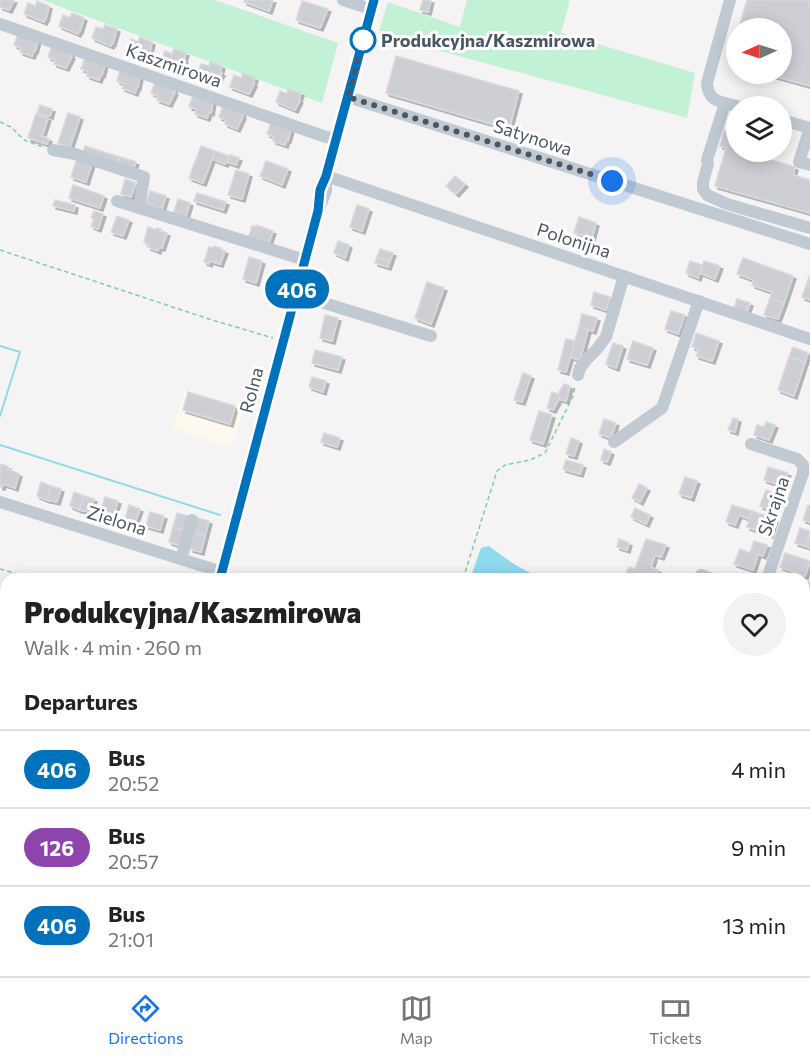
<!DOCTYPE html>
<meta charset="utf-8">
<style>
:root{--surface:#fff;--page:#f2f2f2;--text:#222;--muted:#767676;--line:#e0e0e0;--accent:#1a73e8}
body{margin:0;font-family:Commissioner,sans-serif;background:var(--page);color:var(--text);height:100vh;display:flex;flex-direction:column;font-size:22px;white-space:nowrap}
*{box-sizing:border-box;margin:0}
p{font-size:20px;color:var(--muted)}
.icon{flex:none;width:33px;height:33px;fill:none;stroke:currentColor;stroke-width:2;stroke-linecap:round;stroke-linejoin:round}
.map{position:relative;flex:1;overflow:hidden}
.drawer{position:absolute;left:0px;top:573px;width:810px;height:404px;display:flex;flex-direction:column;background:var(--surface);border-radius:18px 18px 0 0;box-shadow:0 3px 15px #0003}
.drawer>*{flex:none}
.badge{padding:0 12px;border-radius:20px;font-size:21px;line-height:39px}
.needle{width:39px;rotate:267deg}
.controls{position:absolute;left:726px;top:18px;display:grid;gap:12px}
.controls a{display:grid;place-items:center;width:66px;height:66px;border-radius:50%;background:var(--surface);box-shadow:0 3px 15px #0003;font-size:30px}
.you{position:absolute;width:30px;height:30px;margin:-15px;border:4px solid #fff;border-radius:50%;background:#1a73e8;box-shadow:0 0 0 9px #1a73e833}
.map>.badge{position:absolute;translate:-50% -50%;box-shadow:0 0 0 3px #fff}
h2{padding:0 24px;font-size:22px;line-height:54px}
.round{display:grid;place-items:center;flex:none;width:63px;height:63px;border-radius:32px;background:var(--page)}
.head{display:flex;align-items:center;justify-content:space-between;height:102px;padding:0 24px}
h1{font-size:28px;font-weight:800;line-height:45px}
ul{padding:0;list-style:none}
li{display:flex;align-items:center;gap:18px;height:78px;padding:0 24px;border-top:2px solid var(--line)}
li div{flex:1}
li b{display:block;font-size:22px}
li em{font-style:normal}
li .badge{min-width:66px;font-weight:700;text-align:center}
.menu{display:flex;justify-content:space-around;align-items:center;height:84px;border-top:2px solid var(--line);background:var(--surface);font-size:16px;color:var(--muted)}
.menu a{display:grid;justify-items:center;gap:3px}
.menu .selected{color:var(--accent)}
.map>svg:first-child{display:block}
.commercial{fill:#fdf9ef}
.green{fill:#c3f1d5}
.water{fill:#90daee}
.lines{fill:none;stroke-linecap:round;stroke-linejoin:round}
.stream{stroke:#90daee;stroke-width:2}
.building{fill:#cdcfd5;stroke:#d7d9de;stroke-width:1.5;filter:url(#shadow)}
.path{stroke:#7ad0a6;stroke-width:1.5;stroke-dasharray:4.5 3;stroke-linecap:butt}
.minor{stroke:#c1cad2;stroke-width:12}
.major{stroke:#b3c2d1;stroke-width:15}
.line-casing{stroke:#fff;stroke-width:14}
.line{stroke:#0072bc;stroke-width:9}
.walk{stroke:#4a5661;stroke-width:6;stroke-dasharray:0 10.8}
.stop-dot{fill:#fff;stroke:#0072bc;stroke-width:3}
.labels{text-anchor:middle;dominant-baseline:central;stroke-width:6;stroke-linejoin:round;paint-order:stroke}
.stop-label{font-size:18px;font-weight:bold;fill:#4a5661;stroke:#fff;text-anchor:start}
.street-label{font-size:18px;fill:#4a5661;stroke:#fff}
</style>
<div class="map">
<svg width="810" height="976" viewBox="0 0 810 976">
<defs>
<filter id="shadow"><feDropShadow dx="3" dy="3" stdDeviation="0" flood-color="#0004"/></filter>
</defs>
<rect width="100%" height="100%" fill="#f5f3f3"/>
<path class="commercial" d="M 185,391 L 243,408 L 232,448 L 172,428 Z"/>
<g class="green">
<path d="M 42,0 L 215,0 L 338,43 L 322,103 Z"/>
<path d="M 467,0 L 566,0 L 570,1 L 561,33 L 695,73 L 687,118 L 378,34 L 388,2 L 460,27 Z"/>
</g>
<path class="water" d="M 489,546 C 512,563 527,576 557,579 L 470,579 L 481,548 Z"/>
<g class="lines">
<g class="stream">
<path d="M 0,346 L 20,352 L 0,416"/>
<path d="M 0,445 L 220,515"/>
<path d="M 804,792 L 810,798"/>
<path d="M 804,792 L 810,791"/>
</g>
</g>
<g class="building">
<path d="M 0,0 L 14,0 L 9,10 L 0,7 Z"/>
<path d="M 245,0 L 273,0 L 269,11 L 244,2 Z"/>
<path d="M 423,0 L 431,0 L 428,12 L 420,10 Z"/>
<path d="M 747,0 L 810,0 L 810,86 L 767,74 L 782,74 L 782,28 L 739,28 Z"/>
<path d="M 37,1 L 49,6 L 46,19 L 45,19 L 44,22 L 24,14 L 28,3 L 35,6 Z"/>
<path d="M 302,1 L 328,9 L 320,28 L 296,20 Z"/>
<path d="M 72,13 L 84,18 L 80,31 L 79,31 L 78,34 L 59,26 L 63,15 L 70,18 Z"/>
<path d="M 105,25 L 117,29 L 113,43 L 112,42 L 111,46 L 92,38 L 96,27 L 103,29 Z"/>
<path d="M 18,34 L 38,40 L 35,51 L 34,51 L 32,56 L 20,52 L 21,48 L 14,45 Z"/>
<path d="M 736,36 L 736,65 L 729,62 Z"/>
<path d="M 140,37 L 152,42 L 149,55 L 147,55 L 146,58 L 127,50 L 131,39 L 138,42 Z"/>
<path d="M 52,46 L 72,52 L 70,55 L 72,56 L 66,68 L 54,64 L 55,60 L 48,57 Z"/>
<path d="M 174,49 L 186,53 L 184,59 L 185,60 L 180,70 L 161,62 L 165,51 L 172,54 Z"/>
<path d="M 396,56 L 519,91 L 509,129 L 386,93 Z"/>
<path d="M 85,58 L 105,64 L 102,75 L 101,74 L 99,80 L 87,76 L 88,71 L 81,69 Z"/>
<path d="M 210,62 L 222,66 L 220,72 L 222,73 L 217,83 L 197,75 L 201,64 L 209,66 Z"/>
<path d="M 120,70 L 140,76 L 138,87 L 137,87 L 135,93 L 122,88 L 124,84 L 117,81 Z"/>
<path d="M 243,73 L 255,78 L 253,84 L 254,84 L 249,94 L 230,87 L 234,75 L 241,78 Z"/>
<path d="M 155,82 L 175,88 L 173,91 L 175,92 L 169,104 L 157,100 L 158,96 L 151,93 Z"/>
<path d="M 288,89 L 301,93 L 299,99 L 300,100 L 295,110 L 276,102 L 280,91 L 287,94 Z"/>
<path d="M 193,96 L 213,101 L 211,113 L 209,112 L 207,118 L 195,114 L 197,109 L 189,107 Z"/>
<path d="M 40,105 L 52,109 L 50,116 L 37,113 Z"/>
<path d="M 223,106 L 243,112 L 242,116 L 243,116 L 237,129 L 225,124 L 226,120 L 219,117 Z"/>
<path d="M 68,113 L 80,117 L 70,147 L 58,143 Z"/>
<path d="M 36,114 L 48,118 L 42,136 L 49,139 L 47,144 L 28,138 Z"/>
<path d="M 271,123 L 291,129 L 288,140 L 287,139 L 285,145 L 273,141 L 274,137 L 267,134 Z"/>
<path d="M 724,131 L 736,135 L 736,152 L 752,152 L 752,154 L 795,167 L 793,175 L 810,180 L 810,213 L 715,186 L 726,148 L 720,146 Z"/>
<path d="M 85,146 L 120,157 L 117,165 L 83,154 Z"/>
<path d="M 201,146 L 215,151 L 203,183 L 189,178 Z"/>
<path d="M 215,151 L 229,156 L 225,164 L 212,159 Z"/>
<path d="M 230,155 L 239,158 L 236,165 L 227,162 Z"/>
<path d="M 120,157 L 136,162 L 133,170 L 117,165 Z"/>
<path d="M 77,159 L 92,163 L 86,182 L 71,177 Z"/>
<path d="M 266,161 L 288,169 L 282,185 L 260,176 Z"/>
<path d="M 236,170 L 249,174 L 242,199 L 228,195 Z"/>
<path d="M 455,176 L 465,184 L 456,194 L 446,186 Z"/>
<path d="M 125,179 L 136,183 L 131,197 L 121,194 Z"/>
<path d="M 73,185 L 104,196 L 100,208 L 69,198 Z"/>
<path d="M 150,191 L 166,196 L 162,209 L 146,203 Z"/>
<path d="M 197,193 L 226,202 L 223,210 L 194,201 Z"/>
<path d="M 178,199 L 190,203 L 185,219 L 173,215 Z"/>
<path d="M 55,200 L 75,205 L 74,211 L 53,206 Z"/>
<path d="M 357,205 L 369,209 L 362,231 L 350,227 Z"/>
<path d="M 94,211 L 103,214 L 98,229 L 91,226 L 94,219 L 91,218 Z"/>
<path d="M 117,216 L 129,220 L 123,236 L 111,232 Z"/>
<path d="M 579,217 L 596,223 L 592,238 L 574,233 Z"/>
<path d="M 256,225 L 273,231 L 268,245 L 252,240 L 253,237 L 249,236 L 252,226 L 256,227 Z"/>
<path d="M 148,227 L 156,230 L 157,228 L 161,229 L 160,231 L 167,233 L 162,248 L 159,247 L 158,251 L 148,247 L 149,244 L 144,242 Z"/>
<path d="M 338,241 L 349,245 L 345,258 L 334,253 Z"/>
<path d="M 214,246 L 221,248 L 221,249 L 225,251 L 220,264 L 209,261 L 209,264 L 204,262 L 209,247 L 213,248 Z"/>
<path d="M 380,249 L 393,253 L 390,261 L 377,257 Z"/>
<path d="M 249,257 L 262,261 L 256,283 L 243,279 Z"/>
<path d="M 377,257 L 390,261 L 388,267 L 375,263 Z"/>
<path d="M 743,258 L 793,276 L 784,303 L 770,298 L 772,292 L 752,285 L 754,280 L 737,274 Z"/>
<path d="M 690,261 L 702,265 L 698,278 L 686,273 Z"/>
<path d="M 704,261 L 720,266 L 715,279 L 700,273 Z"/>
<path d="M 810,275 L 810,300 L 802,297 Z"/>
<path d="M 427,282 L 444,288 L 431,324 L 415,318 Z"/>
<path d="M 594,292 L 610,297 L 606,310 L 591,305 Z"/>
<path d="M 770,298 L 784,303 L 778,319 L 764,315 Z"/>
<path d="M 737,299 L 750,303 L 747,312 L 734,309 Z"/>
<path d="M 671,311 L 685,315 L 678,334 L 665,329 Z"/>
<path d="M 582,314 L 597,318 L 593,331 L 579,327 Z"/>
<path d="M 325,315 L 338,318 L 332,341 L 320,338 Z"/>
<path d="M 579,327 L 588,330 L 580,360 L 570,357 Z"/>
<path d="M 696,333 L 719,341 L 712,361 L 696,356 L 699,349 L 692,347 Z"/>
<path d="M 566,339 L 575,341 L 566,372 L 558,370 Z"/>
<path d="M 633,341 L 653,348 L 647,365 L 627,359 Z"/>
<path d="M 613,343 L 623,346 L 616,368 L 606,364 Z"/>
<path d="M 793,347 L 808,353 L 805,362 L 789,357 Z"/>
<path d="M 315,350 L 342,357 L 338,370 L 312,363 Z"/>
<path d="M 789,357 L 805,362 L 794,396 L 778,390 Z"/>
<path d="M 523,373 L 531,376 L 522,402 L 514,400 Z"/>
<path d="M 312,377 L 326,381 L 323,392 L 309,387 Z"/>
<path d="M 564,384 L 570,386 L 566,401 L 559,399 L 558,394 Z"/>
<path d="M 188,392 L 235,406 L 230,424 L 183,410 Z"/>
<path d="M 552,392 L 558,394 L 559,399 L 553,410 L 547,408 Z"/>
<path d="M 539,411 L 552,415 L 543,444 L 530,440 Z"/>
<path d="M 733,418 L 738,419 L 735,432 L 728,430 Z"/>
<path d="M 604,419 L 616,423 L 611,438 L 599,434 Z"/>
<path d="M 766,422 L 775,425 L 769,440 L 754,435 L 757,425 L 764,427 Z"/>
<path d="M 324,433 L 340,438 L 337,447 L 321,442 Z"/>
<path d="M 571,438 L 579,441 L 574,456 L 566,454 Z"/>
<path d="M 604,449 L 611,452 L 607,462 L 601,460 Z"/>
<path d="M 566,460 L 583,465 L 580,474 L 563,469 Z"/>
<path d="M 0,464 L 8,466 L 8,469 L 19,474 L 15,488 L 3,484 L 2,487 L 0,487 Z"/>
<path d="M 768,467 L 788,473 L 783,486 L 764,480 Z"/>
<path d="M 685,477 L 697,481 L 691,498 L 679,494 Z"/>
<path d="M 41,482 L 51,486 L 47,500 L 37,496 Z"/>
<path d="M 639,484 L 647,488 L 640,502 L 632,498 Z"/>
<path d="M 51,486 L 61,489 L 57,502 L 47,500 Z"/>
<path d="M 766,490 L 779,495 L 774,511 L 760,506 Z"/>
<path d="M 74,492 L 84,496 L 79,510 L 70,506 Z"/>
<path d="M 84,496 L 94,499 L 90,512 L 79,510 Z"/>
<path d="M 105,497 L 118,501 L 113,517 L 100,513 Z"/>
<path d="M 129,505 L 140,509 L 135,523 L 125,519 Z"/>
<path d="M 732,505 L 752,511 L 749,519 L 739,515 L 735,525 L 726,522 Z"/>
<path d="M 808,505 L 810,506 L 810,522 L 803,520 Z"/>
<path d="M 635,508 L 650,515 L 646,524 L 631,517 Z"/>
<path d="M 752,511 L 775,519 L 770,535 L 747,527 Z"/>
<path d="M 150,512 L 164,516 L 160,530 L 146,526 Z"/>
<path d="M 177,513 L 188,516 L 184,530 L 173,527 Z"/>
<path d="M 198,518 L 209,521 L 205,536 L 194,533 Z"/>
<path d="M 173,527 L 184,530 L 180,546 L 169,542 Z"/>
<path d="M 800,528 L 810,531 L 805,546 L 795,543 Z"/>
<path d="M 194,533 L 205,536 L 201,552 L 190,549 Z"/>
<path d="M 810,533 L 810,548 L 805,546 Z"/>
<path d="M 619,539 L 629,543 L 627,550 L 617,547 Z"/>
<path d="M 646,539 L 666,545 L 661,557 L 655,555 L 651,567 L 658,570 L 655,579 L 634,579 L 625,576 L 629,567 L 635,569 Z"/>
<path d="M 754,541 L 767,545 L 763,556 L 758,554 L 753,570 L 734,564 L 740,549 L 750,553 Z"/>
<path d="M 785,553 L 810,561 L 805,576 L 780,567 Z"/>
<path d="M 804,581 L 810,583 L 810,604 L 804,602 Z"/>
<path d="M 4,734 L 6,734 L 6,746 L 1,745 Z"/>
<path d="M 1,828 L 6,830 L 6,850 L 0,847 Z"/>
<path d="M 69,970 L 84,970 L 86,975 L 85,976 L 73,976 L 68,974 Z"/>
<path d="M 529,970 L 592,970 L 600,975 L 530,976 L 527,974 Z"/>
<path d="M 156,971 L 169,974 L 169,976 L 155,976 Z"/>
</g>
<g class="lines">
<g class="path">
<path d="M 0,122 L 11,127 L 24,140 L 43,147"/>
<path d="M 0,250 L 209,319 L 273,338"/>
<path d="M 0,569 L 35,579"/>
<path d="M 463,579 L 497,471 L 505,465 L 530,460 L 545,453 L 573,396 L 575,386"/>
<path d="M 804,961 L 810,965"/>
</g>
<g class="minor">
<path d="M 343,0 L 371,9"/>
<path d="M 730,0 L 707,83 C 708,102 721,102 737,106"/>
<path d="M 0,24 L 326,137 L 337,139"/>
<path d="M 348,97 L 810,244"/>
<path d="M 725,103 L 707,160 L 708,164 L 703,182 L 703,189 L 707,195 L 727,204 L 810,228"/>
<path d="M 782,120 L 810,128"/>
<path d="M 810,128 L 799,162 L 810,165"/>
<path d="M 53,150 L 75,154 L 144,177 L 139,208"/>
<path d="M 326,176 L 810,339"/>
<path d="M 323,183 L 326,176 L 374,0"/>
<path d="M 117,201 L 305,260"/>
<path d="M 295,294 L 431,336"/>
<path d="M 578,375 L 580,368 L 587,359 L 597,349 L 606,337 L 624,276"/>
<path d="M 614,442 L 662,408 L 699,301"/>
<path d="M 751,444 L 797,459 L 803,465 L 803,473 L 767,579"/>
<path d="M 0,502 L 222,572"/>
<path d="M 181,559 L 192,520"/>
<path d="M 701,575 L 712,579"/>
<path d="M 220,579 L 318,211 L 326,191 L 326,176"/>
<path d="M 0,664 L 6,666"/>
<path d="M 0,718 L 6,720"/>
<path d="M 0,812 L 6,813"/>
<path d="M 0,899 L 6,901"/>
<path d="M 264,974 L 269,976"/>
<path d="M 130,976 L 131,970"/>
</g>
<g class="major">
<path d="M 804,676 L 810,673"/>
<path d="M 368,976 L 371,970"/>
</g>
</g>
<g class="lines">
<defs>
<path id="line" d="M 220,579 L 318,211 L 320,190 L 326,176 L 374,0"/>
</defs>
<use href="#line" class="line-casing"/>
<use href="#line" class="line"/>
<path class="walk" d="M 363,40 L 348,97 L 612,181"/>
</g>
<circle class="stop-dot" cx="363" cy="40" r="12"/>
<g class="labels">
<g class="stop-label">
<text x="381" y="40">Produkcyjna/Kaszmirowa</text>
</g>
<g class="street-label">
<text transform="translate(174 65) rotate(19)">Kaszmirowa</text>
<text transform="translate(533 137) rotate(18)">Satynowa</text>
<text transform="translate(574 240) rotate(18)">Polonijna</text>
<text transform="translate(251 390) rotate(-75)">Rolna</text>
<text transform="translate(773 506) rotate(-71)">Skrajna</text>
<text transform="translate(117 520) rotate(17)">Zielona</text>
</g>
</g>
</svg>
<div class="controls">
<a><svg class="needle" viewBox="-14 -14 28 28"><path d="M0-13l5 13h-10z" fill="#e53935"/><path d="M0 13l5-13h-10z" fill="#767676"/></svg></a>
<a><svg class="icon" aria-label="layers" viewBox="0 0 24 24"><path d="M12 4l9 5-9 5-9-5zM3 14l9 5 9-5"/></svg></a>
</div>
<div class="you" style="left:612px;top:181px"></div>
<b class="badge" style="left:297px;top:289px;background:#0072bc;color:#fff">406</b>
<section class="drawer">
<div class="head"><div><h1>Produkcyjna/Kaszmirowa</h1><p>Walk · 4 min · 260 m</p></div><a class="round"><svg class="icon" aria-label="heart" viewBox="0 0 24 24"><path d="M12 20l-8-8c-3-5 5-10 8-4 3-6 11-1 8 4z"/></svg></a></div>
<h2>Departures</h2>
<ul>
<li><span class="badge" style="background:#0072bc;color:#fff">406</span><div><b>Bus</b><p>20:52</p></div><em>4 min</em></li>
<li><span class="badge" style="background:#8e44ad;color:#fff">126</span><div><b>Bus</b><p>20:57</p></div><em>9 min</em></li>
<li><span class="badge" style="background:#0072bc;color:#fff">406</span><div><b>Bus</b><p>21:01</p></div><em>13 min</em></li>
</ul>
</section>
</div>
<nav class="menu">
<a class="selected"><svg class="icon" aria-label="directions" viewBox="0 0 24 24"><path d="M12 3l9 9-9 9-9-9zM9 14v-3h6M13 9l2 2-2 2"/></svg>Directions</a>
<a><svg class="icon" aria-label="map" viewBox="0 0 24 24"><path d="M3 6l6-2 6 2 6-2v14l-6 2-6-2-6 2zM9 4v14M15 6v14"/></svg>Map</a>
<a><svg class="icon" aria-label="tickets" viewBox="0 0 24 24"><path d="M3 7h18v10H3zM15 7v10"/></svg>Tickets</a>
</nav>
